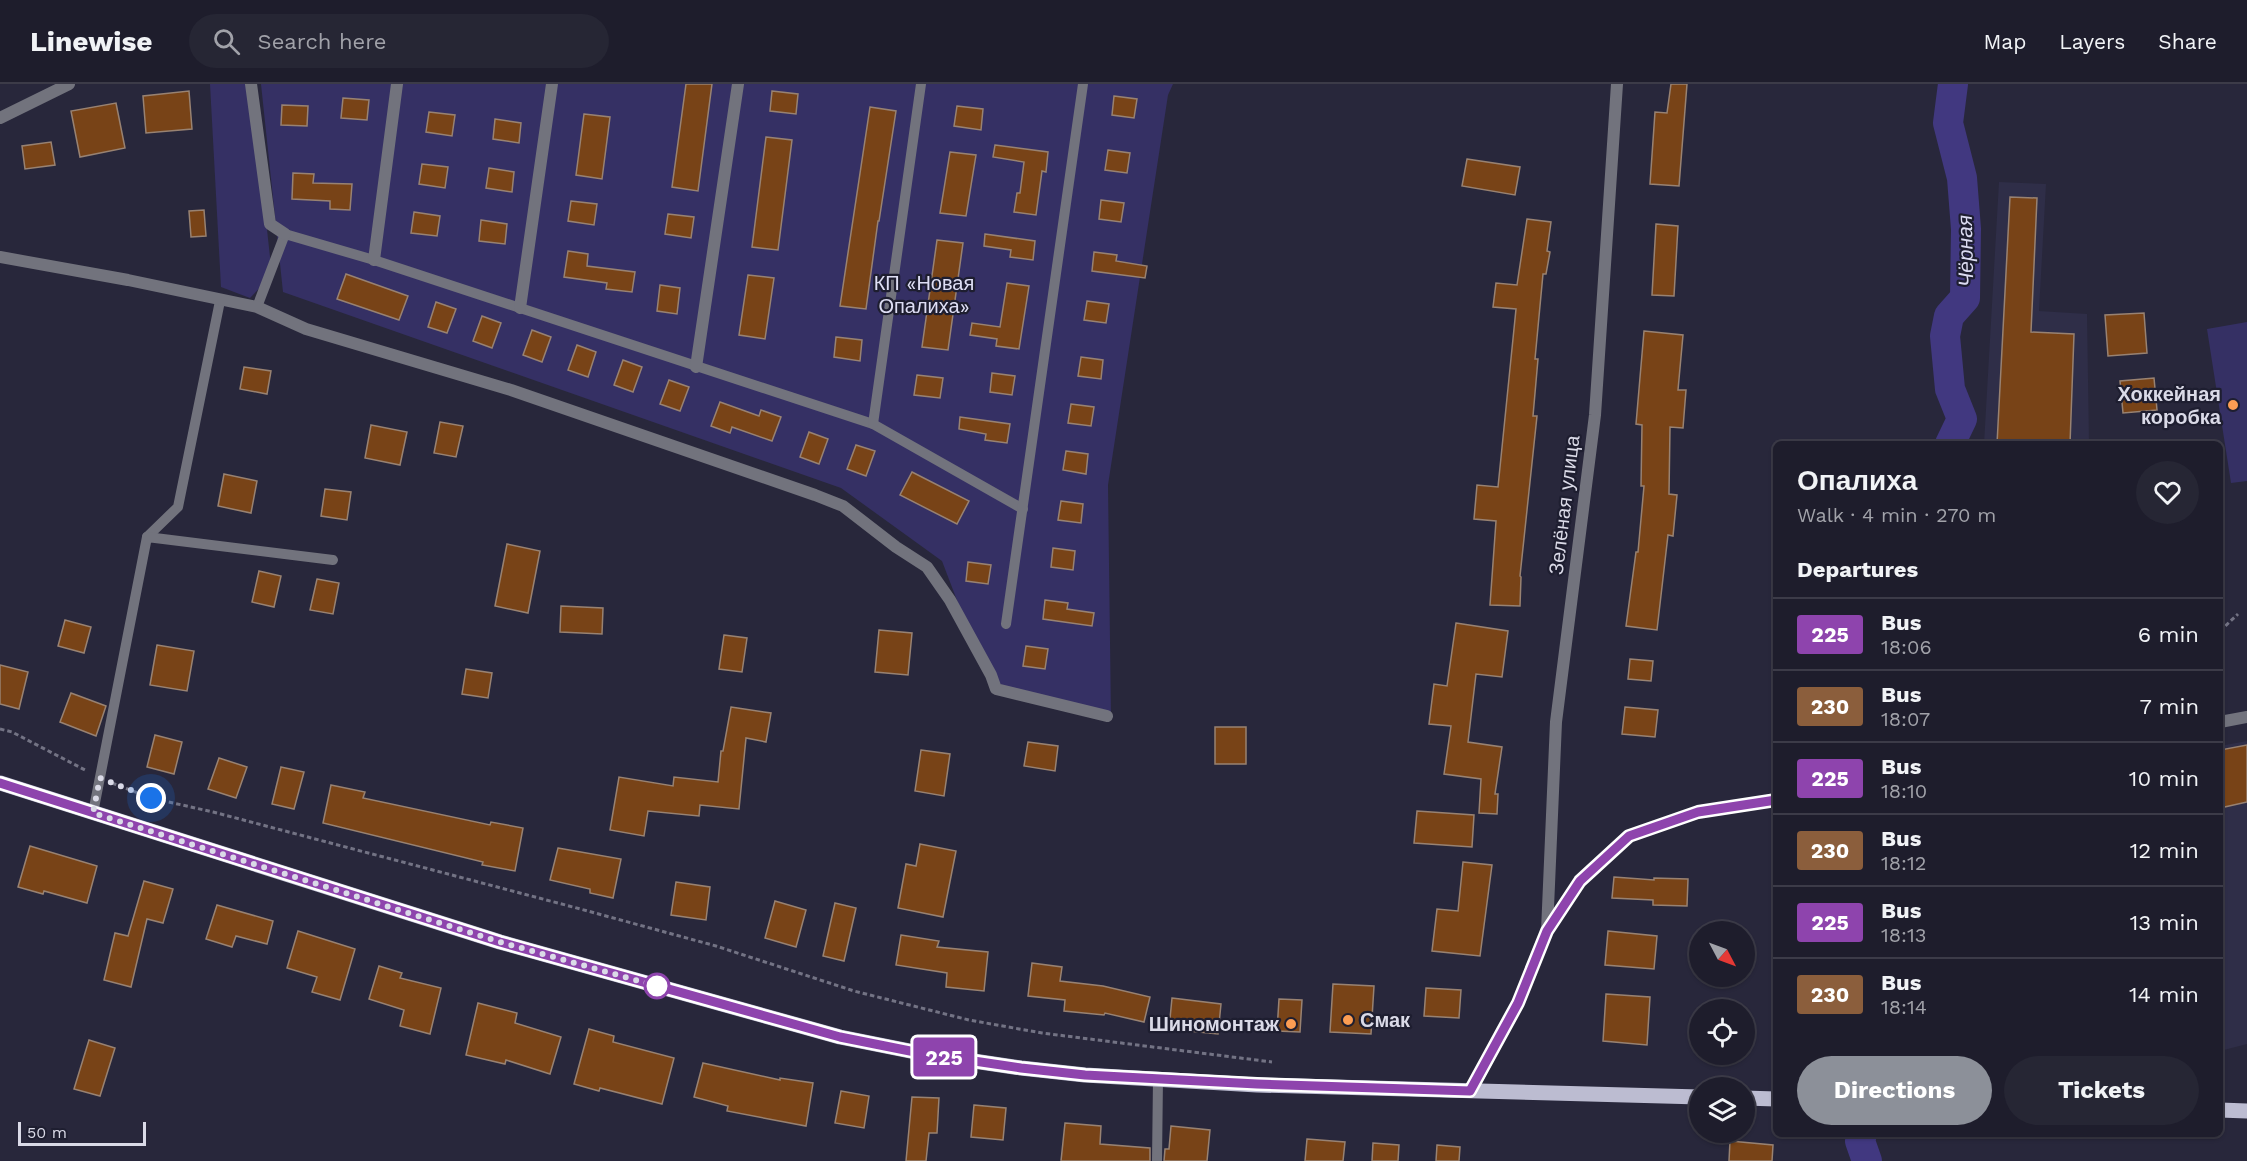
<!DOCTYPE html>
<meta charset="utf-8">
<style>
:root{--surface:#1e1d2c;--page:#262634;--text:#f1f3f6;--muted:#a1a2a9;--line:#3c3b48;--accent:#8c9099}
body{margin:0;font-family:"Work Sans",sans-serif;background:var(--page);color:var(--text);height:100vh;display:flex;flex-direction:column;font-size:22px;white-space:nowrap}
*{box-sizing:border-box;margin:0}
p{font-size:20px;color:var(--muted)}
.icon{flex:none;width:33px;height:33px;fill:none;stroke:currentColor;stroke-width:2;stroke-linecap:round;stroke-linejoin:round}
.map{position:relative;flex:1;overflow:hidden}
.details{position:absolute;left:1773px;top:357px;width:450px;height:696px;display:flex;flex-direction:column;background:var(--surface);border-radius:9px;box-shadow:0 2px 4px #0004,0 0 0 2px var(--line)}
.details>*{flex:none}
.badge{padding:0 12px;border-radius:4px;font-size:21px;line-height:39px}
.needle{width:39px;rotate:131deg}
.tools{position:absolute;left:1689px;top:837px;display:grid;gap:12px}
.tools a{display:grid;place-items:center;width:66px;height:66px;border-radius:50%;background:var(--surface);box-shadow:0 2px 4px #0004,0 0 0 2px var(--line);font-size:30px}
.scale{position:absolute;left:18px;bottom:15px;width:128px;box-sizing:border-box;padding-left:6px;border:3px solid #dadae7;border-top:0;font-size:16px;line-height:21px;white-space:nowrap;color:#dadae7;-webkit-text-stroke:4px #1e1e30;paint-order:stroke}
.you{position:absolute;width:30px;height:30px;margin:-15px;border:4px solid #fff;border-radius:50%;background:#1a73e8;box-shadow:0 0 0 9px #1a73e833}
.map>.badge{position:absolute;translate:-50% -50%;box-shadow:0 0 0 3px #fff}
h2{padding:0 24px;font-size:22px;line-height:54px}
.round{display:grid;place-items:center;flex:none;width:63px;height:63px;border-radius:32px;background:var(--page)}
.head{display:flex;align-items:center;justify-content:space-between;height:102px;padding:0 24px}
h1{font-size:28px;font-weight:700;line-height:45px}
.primary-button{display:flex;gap:12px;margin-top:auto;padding:12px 24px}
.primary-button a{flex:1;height:69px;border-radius:36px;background:var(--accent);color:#fff;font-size:24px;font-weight:700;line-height:69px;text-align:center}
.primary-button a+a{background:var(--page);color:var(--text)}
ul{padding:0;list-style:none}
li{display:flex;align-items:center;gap:18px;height:72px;padding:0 24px;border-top:2px solid var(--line)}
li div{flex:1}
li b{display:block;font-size:22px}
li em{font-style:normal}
li .badge{min-width:66px;font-weight:700;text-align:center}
header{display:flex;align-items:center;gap:36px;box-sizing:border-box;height:84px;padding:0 30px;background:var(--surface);border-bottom:2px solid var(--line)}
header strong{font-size:28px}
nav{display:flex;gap:33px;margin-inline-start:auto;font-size:21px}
.search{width:420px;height:54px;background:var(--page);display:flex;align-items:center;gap:15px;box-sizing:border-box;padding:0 21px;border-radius:33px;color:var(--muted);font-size:22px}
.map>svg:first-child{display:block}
.built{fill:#2f2e48}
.green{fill:#353064}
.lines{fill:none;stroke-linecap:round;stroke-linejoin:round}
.river{stroke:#413880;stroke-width:30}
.building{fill:#784317;stroke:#988272;stroke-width:1.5}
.path{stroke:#737384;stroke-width:3;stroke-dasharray:4.5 3;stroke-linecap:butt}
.service{stroke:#72737d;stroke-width:10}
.minor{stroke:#72737d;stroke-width:12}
.tertiary{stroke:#72737d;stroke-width:12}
.primary{stroke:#bcbcd1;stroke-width:15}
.line-casing{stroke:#fff;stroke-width:14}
.line{stroke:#8e44ad;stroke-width:9}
.walk{stroke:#dadae7;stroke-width:6;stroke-dasharray:0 10.8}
.poi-dot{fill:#fc9d53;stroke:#1e1e30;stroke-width:2}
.stop-dot{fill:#fff;stroke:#8e44ad;stroke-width:3}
.labels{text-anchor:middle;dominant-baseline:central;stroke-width:4.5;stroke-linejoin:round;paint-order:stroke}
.park-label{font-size:20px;fill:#dedef4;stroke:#1e1e30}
.poi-label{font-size:20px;font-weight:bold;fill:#dadae7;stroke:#1e1e30;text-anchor:end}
.street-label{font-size:20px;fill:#dadae7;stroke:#1e1e30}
.water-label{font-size:21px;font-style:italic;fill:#dbdbf1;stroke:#1e1e30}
</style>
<header>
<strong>Linewise</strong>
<div class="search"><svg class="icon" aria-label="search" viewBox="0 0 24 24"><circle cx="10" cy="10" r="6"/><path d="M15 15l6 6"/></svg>Search here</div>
<nav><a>Map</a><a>Layers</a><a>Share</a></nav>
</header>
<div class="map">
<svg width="2247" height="1077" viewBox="0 0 2247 1077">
<rect width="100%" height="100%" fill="#28273b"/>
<g class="built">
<path d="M 1999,98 L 2046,100 L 2039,227 L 2087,230 L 2089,360 L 1984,360 Z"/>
<path d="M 2247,657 L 2247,960 L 2220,967 L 2220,662 Z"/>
</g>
<g class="green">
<path d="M 210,0 L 251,0 L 272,191 L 250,214 L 221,203 Z"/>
<path d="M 261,0 L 1173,0 L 1168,11 L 1108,401 L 1111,635 L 992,608 L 942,477 L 841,404 L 283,208 Z"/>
<path d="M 2247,238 L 2247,397 L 2231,399 L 2207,245 Z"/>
</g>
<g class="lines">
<g class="river">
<path d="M 1950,360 L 1962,335 L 1950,305 L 1945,252 L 1949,232 L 1965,214 L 1966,145 L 1962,94 L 1948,39 L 1953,0"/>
<path d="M 1862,1050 L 1860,1057 L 1867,1077"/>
</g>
</g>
<g class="building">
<path d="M 686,0 L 712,0 L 698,107 L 672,103 Z"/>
<path d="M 1671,0 L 1687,0 L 1679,102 L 1650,100 L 1655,28 L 1667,29 Z"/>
<path d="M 189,7 L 192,45 L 146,49 L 143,12 Z"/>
<path d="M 772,7 L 798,10 L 796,30 L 770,27 Z"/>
<path d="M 1114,12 L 1137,15 L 1134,34 L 1112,31 Z"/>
<path d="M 343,14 L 369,16 L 367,36 L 341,34 Z"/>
<path d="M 116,19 L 125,64 L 80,73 L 71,27 Z"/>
<path d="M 282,21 L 308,22 L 307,42 L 281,41 Z"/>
<path d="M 957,22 L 983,25 L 981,46 L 954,42 Z"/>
<path d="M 870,23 L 896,27 L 879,137 L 878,137 L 866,225 L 840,222 Z"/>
<path d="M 429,28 L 455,31 L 452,52 L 426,48 Z"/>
<path d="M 584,30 L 610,33 L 602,95 L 576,91 Z"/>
<path d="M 495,35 L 521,39 L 519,59 L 493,55 Z"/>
<path d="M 766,53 L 792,56 L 778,166 L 752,163 Z"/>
<path d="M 51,58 L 55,81 L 25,85 L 22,62 Z"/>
<path d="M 995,61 L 1048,68 L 1046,88 L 1042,87 L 1036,131 L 1014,128 L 1017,109 L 1020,109 L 1024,78 L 993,73 Z"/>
<path d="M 1108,66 L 1130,69 L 1127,89 L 1105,86 Z"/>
<path d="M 950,68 L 976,71 L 966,132 L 940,129 Z"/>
<path d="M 1467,75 L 1520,83 L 1515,111 L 1462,102 Z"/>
<path d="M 422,80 L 448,83 L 445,104 L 419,100 Z"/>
<path d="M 489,84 L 514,88 L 512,108 L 486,104 Z"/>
<path d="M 293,89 L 314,90 L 313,99 L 352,100 L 350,126 L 330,125 L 330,117 L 292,115 Z"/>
<path d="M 2010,113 L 2037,114 L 2031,248 L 2074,250 L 2070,360 L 1997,360 Z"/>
<path d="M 1101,116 L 1124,119 L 1121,138 L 1099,135 Z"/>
<path d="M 571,117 L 597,120 L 594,141 L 568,137 Z"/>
<path d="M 204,126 L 206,152 L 191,153 L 189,127 Z"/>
<path d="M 414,128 L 440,132 L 437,152 L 411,149 Z"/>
<path d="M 668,130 L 694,133 L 691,154 L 665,150 Z"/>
<path d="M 1527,135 L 1551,138 L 1547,167 L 1550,168 L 1546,190 L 1543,190 L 1535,275 L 1538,275 L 1533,332 L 1537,332 L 1520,492 L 1521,493 L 1520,522 L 1490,521 L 1496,437 L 1474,435 L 1477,401 L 1498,403 L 1516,225 L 1493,223 L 1496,199 L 1517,201 Z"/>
<path d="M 481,136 L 507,140 L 505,160 L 479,157 Z"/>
<path d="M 1656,140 L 1678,142 L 1674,212 L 1652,211 Z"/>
<path d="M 985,150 L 1035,157 L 1033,176 L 1010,173 L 1011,166 L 984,162 Z"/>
<path d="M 937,156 L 963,159 L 948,266 L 922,263 Z"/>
<path d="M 568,167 L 588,170 L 587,182 L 635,188 L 632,208 L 606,205 L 607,199 L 564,193 Z"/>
<path d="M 1094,168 L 1117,171 L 1116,177 L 1147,182 L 1145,194 L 1092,187 Z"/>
<path d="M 346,190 L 408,212 L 399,236 L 337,215 Z"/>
<path d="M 748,191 L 774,194 L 765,255 L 739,251 Z"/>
<path d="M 1007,199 L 1029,202 L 1019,265 L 996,262 L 997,255 L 970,251 L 972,239 L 1000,243 Z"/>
<path d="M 660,201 L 680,204 L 677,230 L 657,227 Z"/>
<path d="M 1087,217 L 1109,220 L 1106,239 L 1084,236 Z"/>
<path d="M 436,218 L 456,225 L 447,249 L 428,243 Z"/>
<path d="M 2144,229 L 2147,269 L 2108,272 L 2105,231 Z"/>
<path d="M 482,232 L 501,239 L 492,264 L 473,257 Z"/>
<path d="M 532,246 L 551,253 L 542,278 L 523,271 Z"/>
<path d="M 1644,247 L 1683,251 L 1678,306 L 1686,306 L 1683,344 L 1670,343 L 1669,410 L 1677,411 L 1673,452 L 1668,451 L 1657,546 L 1626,542 L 1636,468 L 1638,468 L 1644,402 L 1641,402 L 1642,341 L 1636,340 Z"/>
<path d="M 836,253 L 862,256 L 860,277 L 834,273 Z"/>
<path d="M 577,261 L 596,268 L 588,293 L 568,286 Z"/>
<path d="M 1081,273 L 1103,276 L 1101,295 L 1078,292 Z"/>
<path d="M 623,276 L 642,283 L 633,308 L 614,301 Z"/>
<path d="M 244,283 L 271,287 L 267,310 L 240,305 Z"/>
<path d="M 992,289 L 1015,292 L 1012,311 L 990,308 Z"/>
<path d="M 917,291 L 943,294 L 940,314 L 914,311 Z"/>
<path d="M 2154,294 L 2157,326 L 2123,329 L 2120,297 Z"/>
<path d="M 669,296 L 689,303 L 680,327 L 660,320 Z"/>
<path d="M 720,318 L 759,332 L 761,326 L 781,333 L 772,357 L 732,343 L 730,349 L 711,342 Z"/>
<path d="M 1071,320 L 1094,323 L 1091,342 L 1068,339 Z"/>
<path d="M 960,333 L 1010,340 L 1007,359 L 985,356 L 986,350 L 959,345 Z"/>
<path d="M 440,338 L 463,342 L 456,373 L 434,369 Z"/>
<path d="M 371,341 L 407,348 L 400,381 L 365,374 Z"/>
<path d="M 809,348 L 828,355 L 819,380 L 800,373 Z"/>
<path d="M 856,361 L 875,367 L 866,392 L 847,385 Z"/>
<path d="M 1066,367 L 1088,370 L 1086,390 L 1063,386 Z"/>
<path d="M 912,388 L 969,417 L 957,440 L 900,411 Z"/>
<path d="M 224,390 L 257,397 L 251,429 L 218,422 Z"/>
<path d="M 325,405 L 351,408 L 347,436 L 321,432 Z"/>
<path d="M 1061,417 L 1083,420 L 1081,439 L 1058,436 Z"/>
<path d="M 507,460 L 540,467 L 528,529 L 495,522 Z"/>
<path d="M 1053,464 L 1075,467 L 1073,486 L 1051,483 Z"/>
<path d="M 968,478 L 991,481 L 988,500 L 966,497 Z"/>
<path d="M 259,487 L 281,492 L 274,523 L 252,518 Z"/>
<path d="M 317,495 L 339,499 L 333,530 L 310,526 Z"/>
<path d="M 1045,516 L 1068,519 L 1067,525 L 1094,529 L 1092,542 L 1043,535 Z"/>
<path d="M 561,522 L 603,524 L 602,550 L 560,548 Z"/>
<path d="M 65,536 L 91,543 L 84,569 L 58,562 Z"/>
<path d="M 1456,539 L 1508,547 L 1502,593 L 1476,590 L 1468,658 L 1502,663 L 1495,710 L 1498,710 L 1497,730 L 1479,729 L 1481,695 L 1444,690 L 1451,642 L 1429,640 L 1434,600 L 1447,602 Z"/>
<path d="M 879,546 L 912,549 L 908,591 L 875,588 Z"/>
<path d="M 724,551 L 747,554 L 742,588 L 719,585 Z"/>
<path d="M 157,561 L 194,567 L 187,607 L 150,601 Z"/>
<path d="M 1026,562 L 1048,565 L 1045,585 L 1023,582 Z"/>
<path d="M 1630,575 L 1653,577 L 1651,597 L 1628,595 Z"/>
<path d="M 0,581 L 28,588 L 19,625 L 0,620 Z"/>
<path d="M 466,585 L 492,589 L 488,614 L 462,610 Z"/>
<path d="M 71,609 L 106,622 L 96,652 L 60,638 Z"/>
<path d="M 731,623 L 771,629 L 766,658 L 746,654 L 739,725 L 700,721 L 699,732 L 648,727 L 644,752 L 610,746 L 619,693 L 673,702 L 674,693 L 718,698 L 721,667 L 723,667 Z"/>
<path d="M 1625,623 L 1658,626 L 1655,653 L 1622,650 Z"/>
<rect x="1215" y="643" width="31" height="37"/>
<path d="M 155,651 L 182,658 L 174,690 L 147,683 Z"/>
<path d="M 1028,658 L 1058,662 L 1055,687 L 1024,682 Z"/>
<path d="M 2247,661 L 2247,718 L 2220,724 L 2220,666 Z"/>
<path d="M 921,666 L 950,670 L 944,712 L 915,707 Z"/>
<path d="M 219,674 L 247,683 L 236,714 L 208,705 Z"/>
<path d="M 281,683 L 304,688 L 294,725 L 272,720 Z"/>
<path d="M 331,701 L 365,708 L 363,714 L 490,741 L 491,738 L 523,744 L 515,787 L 482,781 L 483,778 L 323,739 Z"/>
<path d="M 1417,727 L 1474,731 L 1472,763 L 1414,759 Z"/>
<path d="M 920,760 L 956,767 L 943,833 L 898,824 L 906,780 L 916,782 Z"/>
<path d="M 30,762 L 97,782 L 87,819 L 44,807 L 43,810 L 18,803 Z"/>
<path d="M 558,764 L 621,775 L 613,814 L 590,809 L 590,805 L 550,796 Z"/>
<path d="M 1463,778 L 1492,781 L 1480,872 L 1432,867 L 1437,825 L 1458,827 Z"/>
<path d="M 1614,793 L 1654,796 L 1654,794 L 1688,795 L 1687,822 L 1653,821 L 1653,816 L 1612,814 Z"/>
<path d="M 144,797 L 173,805 L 163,839 L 147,835 L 131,903 L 104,896 L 115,849 L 128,852 Z"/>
<path d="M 676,798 L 710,803 L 706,836 L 671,831 Z"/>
<path d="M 775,817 L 806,826 L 796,863 L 765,854 Z"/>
<path d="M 835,819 L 856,824 L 844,877 L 823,872 Z"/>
<path d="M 217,821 L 273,837 L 267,860 L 236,852 L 232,863 L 206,855 Z"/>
<path d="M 298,847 L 355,865 L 340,916 L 312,908 L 317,893 L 287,884 Z"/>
<path d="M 1608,847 L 1657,852 L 1654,885 L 1605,881 Z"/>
<path d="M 901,851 L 939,857 L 937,863 L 988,868 L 984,907 L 946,903 L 947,889 L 896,881 Z"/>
<path d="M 1032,879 L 1062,883 L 1060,897 L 1103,902 L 1150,913 L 1144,938 L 1105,929 L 1104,931 L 1064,927 L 1065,916 L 1028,912 Z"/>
<path d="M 379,882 L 402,889 L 400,894 L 441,904 L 430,950 L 400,942 L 404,926 L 369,915 Z"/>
<path d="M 1333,900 L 1374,902 L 1371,950 L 1330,948 Z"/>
<path d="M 1426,904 L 1461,906 L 1459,934 L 1424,932 Z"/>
<path d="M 1606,910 L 1650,913 L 1647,961 L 1603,957 Z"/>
<path d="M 1172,914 L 1221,920 L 1218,950 L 1169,945 Z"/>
<path d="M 1279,915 L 1302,916 L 1300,948 L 1277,947 Z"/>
<path d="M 478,919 L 517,929 L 515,939 L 561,953 L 550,990 L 506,976 L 505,980 L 466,971 Z"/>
<path d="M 589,945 L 614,952 L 613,958 L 674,974 L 662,1020 L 600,1004 L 599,1007 L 574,1000 Z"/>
<path d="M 89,956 L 115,964 L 100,1012 L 74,1005 Z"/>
<path d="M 703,979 L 780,996 L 780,994 L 813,999 L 806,1042 L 727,1027 L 728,1022 L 694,1013 Z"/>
<path d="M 841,1007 L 869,1012 L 864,1044 L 835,1039 Z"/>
<path d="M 912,1013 L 939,1014 L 937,1049 L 929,1049 L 926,1077 L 906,1077 Z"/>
<path d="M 974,1021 L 1006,1024 L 1003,1056 L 971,1053 Z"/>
<path d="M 1065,1039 L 1101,1042 L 1100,1060 L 1150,1064 L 1150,1077 L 1061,1077 Z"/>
<path d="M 1171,1042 L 1210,1046 L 1207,1077 L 1164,1077 L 1165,1065 L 1169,1065 Z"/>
<path d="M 1307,1055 L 1345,1058 L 1343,1077 L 1305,1077 Z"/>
<path d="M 1730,1057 L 1773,1061 L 1772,1077 L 1729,1077 Z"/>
<path d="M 1373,1059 L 1399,1061 L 1398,1077 L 1372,1077 Z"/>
<path d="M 1437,1061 L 1460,1063 L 1459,1077 L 1436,1077 Z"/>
</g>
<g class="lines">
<g class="path">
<path d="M 2220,547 L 2238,530"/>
<path d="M 0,645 L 12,648 L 87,687"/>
<path d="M 112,699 L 151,714 L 213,728 L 573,823 L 716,862 L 854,907 L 969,936 L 1042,949 L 1272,978"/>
</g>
<g class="service">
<path d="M 257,223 L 285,150 L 374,176 L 873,340 L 1023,425"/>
<path d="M 873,340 L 921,0"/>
<path d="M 147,453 L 178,423 L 220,217"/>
<path d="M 1006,540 L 1083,0"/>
<path d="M 93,729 L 147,453 L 333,476"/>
<path d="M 1157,1077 L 1158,995"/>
</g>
<g class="minor">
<path d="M 251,0 L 270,140 L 285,150"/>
<path d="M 0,34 L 69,0"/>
<path d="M 0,173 L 128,196 L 257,223 L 306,245 L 511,306 L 815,411 L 843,422 L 896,463 L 927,483 L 950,516 L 991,591 L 996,605 L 1107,632"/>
<path d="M 374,176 L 397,0"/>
<path d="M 520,224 L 552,0"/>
<path d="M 696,283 L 738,0"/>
<path d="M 1547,847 L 1556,638 L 1595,331 L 1617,0"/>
</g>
<g class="tertiary">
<path d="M 2220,638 L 2247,633"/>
<path d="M 1471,1007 L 1518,919 L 1547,847 L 1580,797 L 1629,752 L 1698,728 L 1776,716"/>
</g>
<g class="primary">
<path d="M 0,699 L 500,858 L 840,953 L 920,969 L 1021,984 L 1085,991 L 1257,1001 L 1700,1013"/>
<path d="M 1744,1014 L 1776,1015"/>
<path d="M 2220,1026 L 2247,1027"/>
</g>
</g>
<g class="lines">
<defs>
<path id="line" d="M 0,699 L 500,858 L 840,953 L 920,969 L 1021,984 L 1085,991 L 1257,1000 L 1470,1007 L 1518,919 L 1547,847 L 1580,797 L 1629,752 L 1698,728 L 1776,716"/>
</defs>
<use href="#line" class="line-casing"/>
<use href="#line" class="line"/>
<path class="walk" d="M 151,714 L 100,694 L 93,729 L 500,858 L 657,902"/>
</g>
<g class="poi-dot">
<circle cx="2233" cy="321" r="6"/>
<circle cx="1348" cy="936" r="6"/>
<circle cx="1291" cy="940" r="6"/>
</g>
<circle class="stop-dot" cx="657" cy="902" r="12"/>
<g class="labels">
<g class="park-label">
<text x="924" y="199">КП «Новая<tspan x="924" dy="23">Опалиха»</tspan></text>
</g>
<g class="poi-label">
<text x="2221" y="310">Хоккейная<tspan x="2221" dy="23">коробка</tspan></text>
<text x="1360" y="936" text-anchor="start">Смак</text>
<text x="1279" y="940">Шиномонтаж</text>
</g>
<g class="street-label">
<text transform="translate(1564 421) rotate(-83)">Зелёная улица</text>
</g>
<g class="water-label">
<text transform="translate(1965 167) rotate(-91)">Чёрная</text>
</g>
</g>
</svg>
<div class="tools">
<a><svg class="needle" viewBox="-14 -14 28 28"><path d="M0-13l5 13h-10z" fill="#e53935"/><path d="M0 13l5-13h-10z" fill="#a1a2a9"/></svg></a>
<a><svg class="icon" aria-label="locate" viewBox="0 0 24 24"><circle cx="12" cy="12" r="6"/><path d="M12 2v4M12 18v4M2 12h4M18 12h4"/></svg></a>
<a><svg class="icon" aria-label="layers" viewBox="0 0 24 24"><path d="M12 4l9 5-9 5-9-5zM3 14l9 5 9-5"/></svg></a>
</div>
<div class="scale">50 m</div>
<div class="you" style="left:151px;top:714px"></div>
<b class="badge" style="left:944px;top:973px;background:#8e44ad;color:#fff">225</b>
<section class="details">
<div class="head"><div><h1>Опалиха</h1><p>Walk · 4 min · 270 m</p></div><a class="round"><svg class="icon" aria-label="heart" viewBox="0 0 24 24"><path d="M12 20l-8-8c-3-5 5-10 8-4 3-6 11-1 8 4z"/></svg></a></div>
<h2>Departures</h2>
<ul>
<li><span class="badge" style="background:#8e44ad;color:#fff">225</span><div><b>Bus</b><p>18:06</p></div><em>6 min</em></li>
<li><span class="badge" style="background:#8b5e3c;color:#fff">230</span><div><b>Bus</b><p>18:07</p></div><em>7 min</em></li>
<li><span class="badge" style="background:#8e44ad;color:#fff">225</span><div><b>Bus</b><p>18:10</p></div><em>10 min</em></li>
<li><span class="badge" style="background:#8b5e3c;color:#fff">230</span><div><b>Bus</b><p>18:12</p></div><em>12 min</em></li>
<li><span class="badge" style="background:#8e44ad;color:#fff">225</span><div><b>Bus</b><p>18:13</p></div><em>13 min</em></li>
<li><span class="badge" style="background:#8b5e3c;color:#fff">230</span><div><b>Bus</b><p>18:14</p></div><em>14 min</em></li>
</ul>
<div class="primary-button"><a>Directions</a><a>Tickets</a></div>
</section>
</div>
